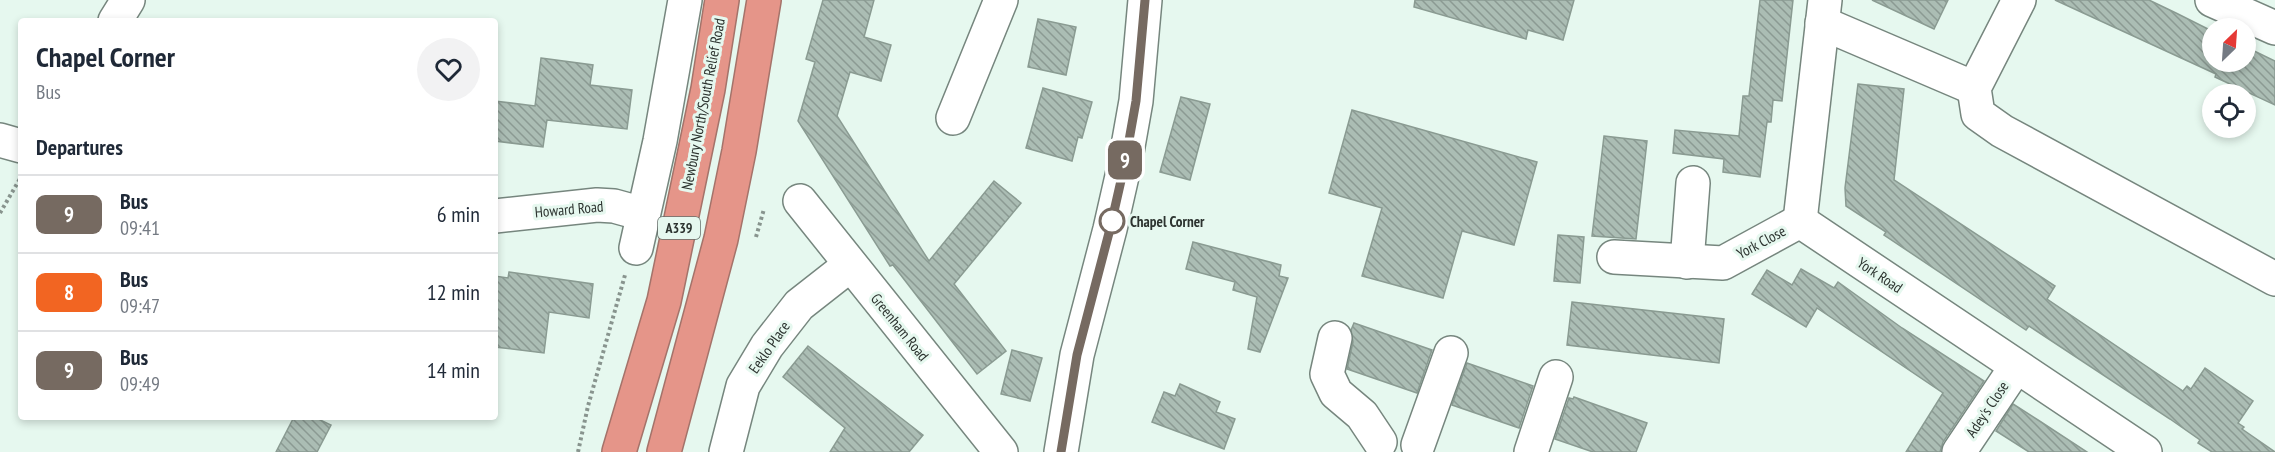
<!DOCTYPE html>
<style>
:root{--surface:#fff;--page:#f2f2f3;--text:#1f2937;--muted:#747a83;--line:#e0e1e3}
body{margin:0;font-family:"PT Sans Narrow",sans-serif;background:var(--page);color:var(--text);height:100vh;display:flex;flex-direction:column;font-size:22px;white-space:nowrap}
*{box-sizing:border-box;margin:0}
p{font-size:20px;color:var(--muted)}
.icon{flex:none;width:33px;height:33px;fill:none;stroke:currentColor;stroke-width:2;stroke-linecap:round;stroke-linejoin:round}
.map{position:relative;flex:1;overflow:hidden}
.sheet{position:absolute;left:18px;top:18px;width:480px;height:402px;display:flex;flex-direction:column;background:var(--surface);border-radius:6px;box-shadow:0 3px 9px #0003}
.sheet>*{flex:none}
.badge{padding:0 12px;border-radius:9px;font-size:21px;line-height:39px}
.needle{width:39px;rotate:25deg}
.tools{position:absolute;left:2202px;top:18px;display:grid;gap:12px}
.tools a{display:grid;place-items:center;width:54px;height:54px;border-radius:50%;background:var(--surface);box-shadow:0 3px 9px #0003;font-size:30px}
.map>.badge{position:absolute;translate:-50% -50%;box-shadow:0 0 0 3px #fff}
h2{padding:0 18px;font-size:22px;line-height:54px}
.round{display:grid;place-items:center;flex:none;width:63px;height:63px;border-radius:32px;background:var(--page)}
.overview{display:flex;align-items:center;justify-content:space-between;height:102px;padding:0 18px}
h1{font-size:28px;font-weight:700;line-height:45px}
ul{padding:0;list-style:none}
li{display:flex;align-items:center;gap:18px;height:78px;padding:0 18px;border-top:2px solid var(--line)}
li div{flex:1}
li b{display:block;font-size:22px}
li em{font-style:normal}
li .badge{min-width:66px;font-weight:700;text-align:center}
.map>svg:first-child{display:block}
.building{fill:url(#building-back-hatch);stroke:#8a9b92;stroke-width:1.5}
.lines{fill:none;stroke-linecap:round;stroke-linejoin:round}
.minor-casing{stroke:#76867e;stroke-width:36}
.highway-casing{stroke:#a4736a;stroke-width:36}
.path{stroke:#88948e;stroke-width:4;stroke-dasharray:3 3;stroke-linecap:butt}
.minor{stroke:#fff;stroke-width:33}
.highway{stroke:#e59589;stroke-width:33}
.line-casing{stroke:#fff;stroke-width:14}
.line{stroke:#766a61;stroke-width:9}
.stop-dot{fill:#fff;stroke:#766a61;stroke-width:3}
.labels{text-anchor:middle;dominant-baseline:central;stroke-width:6;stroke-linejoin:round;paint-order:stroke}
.shield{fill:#e6f8ef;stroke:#646e69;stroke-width:1.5}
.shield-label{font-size:14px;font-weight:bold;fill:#2c332f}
.street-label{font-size:15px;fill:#2c332f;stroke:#e6f8ef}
.stop-label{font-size:15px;font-weight:bold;fill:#2c332f;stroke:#e6f8ef;text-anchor:start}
</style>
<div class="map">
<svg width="2275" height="452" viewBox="0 0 2275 452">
<defs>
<pattern id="building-back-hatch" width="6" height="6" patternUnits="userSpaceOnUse" patternTransform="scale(1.5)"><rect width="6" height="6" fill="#abbdb4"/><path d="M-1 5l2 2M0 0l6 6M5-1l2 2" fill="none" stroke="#8b9a93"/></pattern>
</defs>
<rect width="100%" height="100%" fill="#e6f8ef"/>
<g class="building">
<path d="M 823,0 L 874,0 L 864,37 L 891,45 L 881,81 L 850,72 L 837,116 L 929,261 L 994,181 L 1021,203 L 954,284 L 1006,351 L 977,374 L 893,265 L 890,266 L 798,121 L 815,62 L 806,59 Z"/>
<path d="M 1415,0 L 1574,0 L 1563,40 L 1528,30 L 1526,39 L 1414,7 Z"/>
<path d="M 1760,0 L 1793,0 L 1782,101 L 1773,100 L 1771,122 L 1767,122 L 1760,177 L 1723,172 L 1724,159 L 1673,153 L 1675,130 L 1739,136 L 1743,96 L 1749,96 Z"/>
<path d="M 1872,0 L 1948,0 L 1934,29 Z"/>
<path d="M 2055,0 L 2149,0 L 2176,13 L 2212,31 L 2212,62 L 2246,62 L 2246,47 L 2275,61 L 2275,105 L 2215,77 L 2216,74 Z"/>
<path d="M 1038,19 L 1076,27 L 1066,75 L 1028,67 Z"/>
<path d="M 541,58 L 593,65 L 590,85 L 632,90 L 627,129 L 547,120 L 543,147 L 495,141 L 495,101 L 535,106 Z"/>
<path d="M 1858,84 L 1904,89 L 1894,180 L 2055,286 L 2047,299 L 2183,391 L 2187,386 L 2191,389 L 2205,368 L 2253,401 L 2238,423 L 2244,427 L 2242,429 L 2275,452 L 2212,452 L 2198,443 L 2200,440 L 2170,419 L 2029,326 L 2026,330 L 1884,235 L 1886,232 L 1846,206 L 1845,188 Z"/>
<path d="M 1043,88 L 1092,102 L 1082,138 L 1078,137 L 1072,161 L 1026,148 Z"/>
<path d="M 1181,97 L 1210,104 L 1190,180 L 1160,172 Z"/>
<path d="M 1352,110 L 1537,162 L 1514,245 L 1462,231 L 1443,298 L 1362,276 L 1382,208 L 1329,193 Z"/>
<path d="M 1604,136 L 1647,141 L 1636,239 L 1592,236 Z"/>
<path d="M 1558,235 L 1584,237 L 1580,283 L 1554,281 Z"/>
<path d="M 1193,242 L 1281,265 L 1279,276 L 1288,278 L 1260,352 L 1248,349 L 1257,297 L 1233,290 L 1235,282 L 1186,269 Z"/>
<path d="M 1801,269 L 1834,288 L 1838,282 L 1902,328 L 1984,381 L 1943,442 L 1940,452 L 1906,452 L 1943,393 L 1817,308 L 1806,327 L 1752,294 L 1767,270 L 1792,285 Z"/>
<path d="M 509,272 L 593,284 L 589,318 L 549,312 L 544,353 L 495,347 L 495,276 L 508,278 Z"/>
<path d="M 1572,302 L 1724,319 L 1719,363 L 1567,345 Z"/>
<path d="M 1354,323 L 1432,350 L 1417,393 L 1347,369 L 1353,342 L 1351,330 Z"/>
<path d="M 808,346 L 923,435 L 909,452 L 830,452 L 845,428 L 783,377 Z"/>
<path d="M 1012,350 L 1042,358 L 1030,401 L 1001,394 Z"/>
<path d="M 1467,363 L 1533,386 L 1519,428 L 1452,405 Z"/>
<path d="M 1180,384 L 1220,402 L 1216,412 L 1235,419 L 1224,449 L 1152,422 L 1164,392 L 1175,396 Z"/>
<path d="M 1574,397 L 1647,423 L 1636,452 L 1593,452 L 1555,439 L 1569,398 L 1573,399 Z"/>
<path d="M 2013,404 L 2038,420 L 2087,452 L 2029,452 L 1996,431 Z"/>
<path d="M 294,417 L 314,417 L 331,425 L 317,452 L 276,452 Z"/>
</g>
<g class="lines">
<defs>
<g id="minor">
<path d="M 2019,0 L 1974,88 L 1978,114 L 2002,131 L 2275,279"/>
<path d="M 2212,0 L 2275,28"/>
<path d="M 115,21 L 128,0"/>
<path d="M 1822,23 L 1974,88"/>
<path d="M 953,118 L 1001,0"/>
<path d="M 0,140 L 21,146"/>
<path d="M 800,201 L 1001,452"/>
<path d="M 495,216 L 597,205 L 614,206 L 643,214"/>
<path d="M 1800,221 L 2145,452"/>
<path d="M 1800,221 L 1825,0"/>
<path d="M 636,248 L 660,141 L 685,0"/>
<path d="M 1614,257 L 1723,263 L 1800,221"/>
<path d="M 1687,262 L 1693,183"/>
<path d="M 1335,338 L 1327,374 L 1336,393 L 1362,415 L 1380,442"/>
<path d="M 1418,445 L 1451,353"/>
<path d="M 726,452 L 743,386 L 767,346 L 799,305 L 850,265"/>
<path d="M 1061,452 L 1077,355 L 1110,229 L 1125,163 L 1136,101 L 1145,0"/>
<path d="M 1531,452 L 1556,377"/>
<path d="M 1959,452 L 2016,367"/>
</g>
<g id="highway">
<path d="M 619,452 L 664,301 L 708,89 L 722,0"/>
<path d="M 664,452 L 721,239 L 739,151 L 764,0"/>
</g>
</defs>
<use href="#minor" class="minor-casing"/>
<use href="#highway" class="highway-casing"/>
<g class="path">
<path d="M 0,213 L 21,177"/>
<path d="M 756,237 L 764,209"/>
<path d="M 578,452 L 588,406 L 625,275"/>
</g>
<use href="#minor" class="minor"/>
<use href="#highway" class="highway"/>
</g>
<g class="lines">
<defs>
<path id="line" d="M 1061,452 L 1077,355 L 1110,229 L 1125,163 L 1136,101 L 1145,0"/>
</defs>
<use href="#line" class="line-casing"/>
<use href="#line" class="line"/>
</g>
<circle class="stop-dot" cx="1112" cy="221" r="12"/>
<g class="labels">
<rect class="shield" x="658" y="217" width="42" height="22" rx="4.5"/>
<g class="shield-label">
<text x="679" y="228">A339</text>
</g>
<g class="street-label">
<text transform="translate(703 104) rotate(-79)">Newbury North/South Relief Road</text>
<text transform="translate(569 209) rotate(-5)">Howard Road</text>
<text transform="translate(1761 242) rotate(-28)">York Close</text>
<text transform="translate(1880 275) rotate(34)">York Road</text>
<text transform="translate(900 327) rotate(51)">Greenham Road</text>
<text transform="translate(769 347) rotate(-55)">Eeklo Place</text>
<text transform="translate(1987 409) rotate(-56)">Adey's Close</text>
</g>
<g class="stop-label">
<text x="1130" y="221">Chapel Corner</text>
</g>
</g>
</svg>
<div class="tools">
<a><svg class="needle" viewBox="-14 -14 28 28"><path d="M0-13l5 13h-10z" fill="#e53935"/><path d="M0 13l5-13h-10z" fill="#747a83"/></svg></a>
<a><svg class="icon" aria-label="locate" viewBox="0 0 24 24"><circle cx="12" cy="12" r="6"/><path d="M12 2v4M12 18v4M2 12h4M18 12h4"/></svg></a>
</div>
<b class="badge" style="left:1125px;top:160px;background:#766a61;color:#fff">9</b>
<section class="sheet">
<div class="overview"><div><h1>Chapel Corner</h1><p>Bus</p></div><a class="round"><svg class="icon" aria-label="heart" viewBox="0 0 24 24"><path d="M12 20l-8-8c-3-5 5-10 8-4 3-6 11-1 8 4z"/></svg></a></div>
<h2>Departures</h2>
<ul>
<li><span class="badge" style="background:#766a61;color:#fff">9</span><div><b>Bus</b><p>09:41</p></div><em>6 min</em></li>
<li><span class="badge" style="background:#f26522;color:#fff">8</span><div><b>Bus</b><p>09:47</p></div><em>12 min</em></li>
<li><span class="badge" style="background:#766a61;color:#fff">9</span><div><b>Bus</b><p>09:49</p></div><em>14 min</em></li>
</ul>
</section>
</div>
